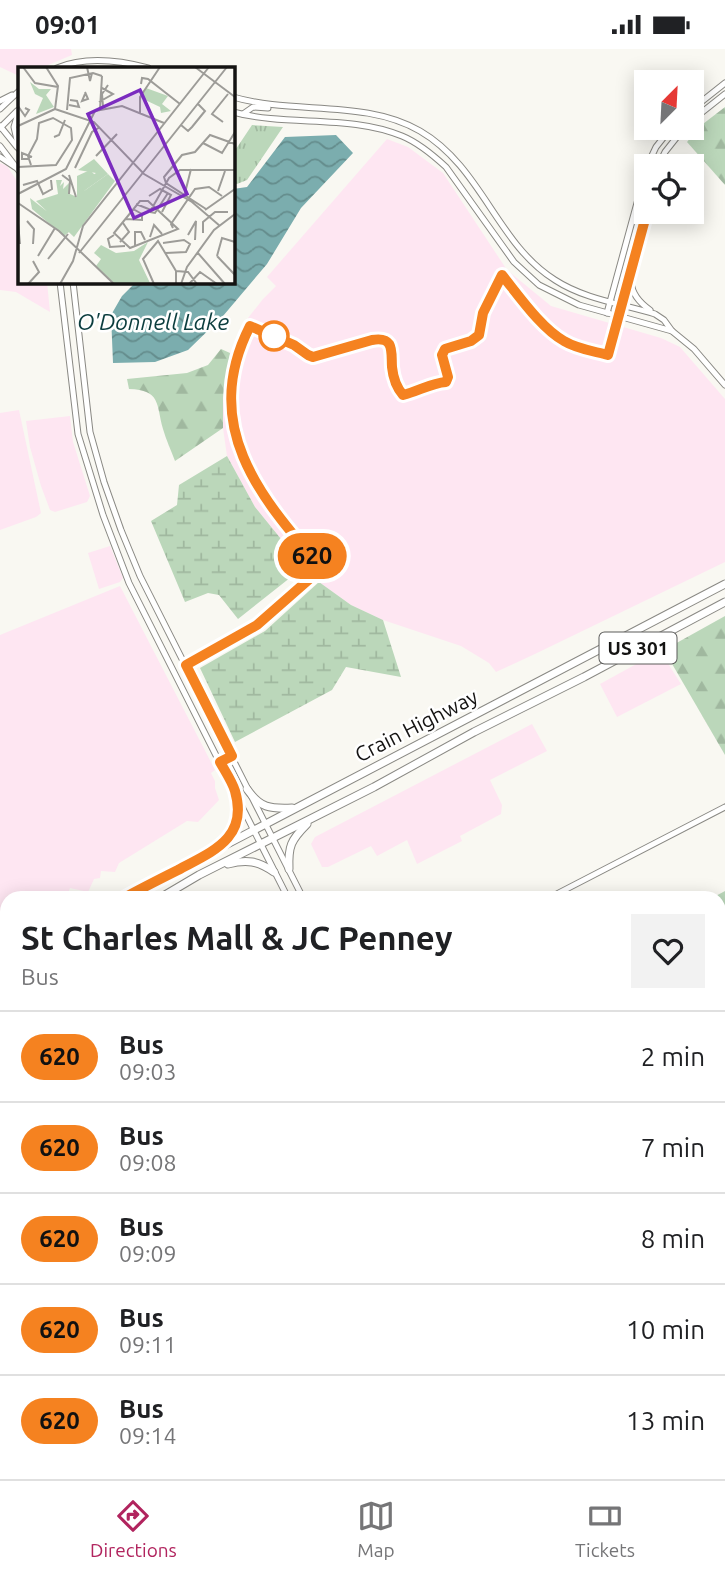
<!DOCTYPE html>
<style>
:root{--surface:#fff;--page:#f2f2f2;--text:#202124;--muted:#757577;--line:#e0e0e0;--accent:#b1245e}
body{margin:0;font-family:Ubuntu,sans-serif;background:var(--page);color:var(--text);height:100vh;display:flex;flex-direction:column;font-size:26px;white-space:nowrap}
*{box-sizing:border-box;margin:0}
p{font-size:23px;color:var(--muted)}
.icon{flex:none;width:38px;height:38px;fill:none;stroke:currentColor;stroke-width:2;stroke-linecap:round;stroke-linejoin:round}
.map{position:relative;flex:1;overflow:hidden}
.side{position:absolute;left:0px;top:842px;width:726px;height:590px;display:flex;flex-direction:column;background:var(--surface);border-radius:21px 21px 0 0;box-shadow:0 4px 18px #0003}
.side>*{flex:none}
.badge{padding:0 14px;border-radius:23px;font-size:24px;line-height:46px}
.needle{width:46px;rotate:24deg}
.controls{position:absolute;left:634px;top:21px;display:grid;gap:14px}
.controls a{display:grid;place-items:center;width:70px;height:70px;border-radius:0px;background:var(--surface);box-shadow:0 4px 18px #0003;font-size:35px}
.map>.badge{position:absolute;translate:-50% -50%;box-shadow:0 0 0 4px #fff}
.round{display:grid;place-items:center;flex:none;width:74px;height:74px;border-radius:0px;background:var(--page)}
.overview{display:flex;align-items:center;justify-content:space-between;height:119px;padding:0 21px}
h1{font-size:33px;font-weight:700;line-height:52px}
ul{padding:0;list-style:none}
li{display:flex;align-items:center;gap:21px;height:91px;padding:0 21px;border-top:2px solid var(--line)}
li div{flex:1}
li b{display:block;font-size:26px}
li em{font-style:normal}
li .badge{min-width:77px;font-weight:700;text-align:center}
.status{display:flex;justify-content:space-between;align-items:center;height:49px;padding:0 35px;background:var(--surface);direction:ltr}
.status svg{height:19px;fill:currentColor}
.dock{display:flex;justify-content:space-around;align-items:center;height:98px;border-top:2px solid var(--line);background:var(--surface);font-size:19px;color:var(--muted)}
.dock a{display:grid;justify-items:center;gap:4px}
.dock .current{color:var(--accent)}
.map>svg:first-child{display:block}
.commercial{fill:#fee6f2}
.grass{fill:url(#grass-tufts)}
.forest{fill:url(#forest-firs)}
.wetland{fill:url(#wetland-marsh)}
.water{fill:url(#water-waves)}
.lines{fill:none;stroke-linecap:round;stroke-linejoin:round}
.secondary-casing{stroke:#8a8984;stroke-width:7}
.highway-casing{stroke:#8a8984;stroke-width:9}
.secondary{stroke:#fff;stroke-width:5}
.highway{stroke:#fff;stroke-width:7}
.rail{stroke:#8e8d8a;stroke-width:2;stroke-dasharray:14 7;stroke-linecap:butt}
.line-casing{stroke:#fff;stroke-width:16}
.line{stroke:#f58220;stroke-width:10}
.stop-dot{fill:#fff;stroke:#f58220;stroke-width:3.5}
.labels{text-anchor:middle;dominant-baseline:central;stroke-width:5;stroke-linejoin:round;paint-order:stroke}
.shield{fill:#fff;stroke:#5a5a59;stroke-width:2}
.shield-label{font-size:19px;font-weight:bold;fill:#141312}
.street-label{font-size:21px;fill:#141312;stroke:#fff}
.water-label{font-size:23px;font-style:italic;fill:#0b3d3e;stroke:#fff}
.inset-road{fill:none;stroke:#9d9c98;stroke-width:2}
.view{fill:#7b2cbf;fill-opacity:0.15;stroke:#7b2cbf;stroke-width:3.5}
.inset-edge{fill:none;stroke:#141312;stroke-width:3.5}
</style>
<div class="status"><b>09:01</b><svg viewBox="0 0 49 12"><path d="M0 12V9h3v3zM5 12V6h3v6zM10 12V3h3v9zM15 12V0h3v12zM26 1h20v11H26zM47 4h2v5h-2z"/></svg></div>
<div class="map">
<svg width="725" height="1430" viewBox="0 0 725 1430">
<defs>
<pattern id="grass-tufts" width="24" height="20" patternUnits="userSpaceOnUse" patternTransform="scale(1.75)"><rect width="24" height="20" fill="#bbd7ba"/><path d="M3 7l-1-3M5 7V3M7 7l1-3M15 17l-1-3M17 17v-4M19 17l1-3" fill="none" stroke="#a0b89f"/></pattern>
<pattern id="forest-firs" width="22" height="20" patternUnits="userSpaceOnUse" patternTransform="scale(1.75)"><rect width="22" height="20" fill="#bbd7ba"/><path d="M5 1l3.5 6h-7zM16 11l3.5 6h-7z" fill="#a0b89f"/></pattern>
<pattern id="wetland-marsh" width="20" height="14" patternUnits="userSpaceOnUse" patternTransform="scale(1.75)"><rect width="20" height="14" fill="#bbd7ba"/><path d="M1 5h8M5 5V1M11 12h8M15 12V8" fill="none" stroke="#a0b89f"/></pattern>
<pattern id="water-waves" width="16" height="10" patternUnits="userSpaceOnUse" patternTransform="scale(1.75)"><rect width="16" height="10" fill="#7badae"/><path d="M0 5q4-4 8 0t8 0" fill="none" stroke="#648c8c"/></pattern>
</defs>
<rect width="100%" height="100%" fill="#f9f8f2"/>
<g class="commercial">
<path d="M 0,0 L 71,0 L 72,6 L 41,19 L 19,19 L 19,27 L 0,18 Z"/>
<path d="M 387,90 L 408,98 L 443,124 L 507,221 L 551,257 L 661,289 L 680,298 L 725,350 L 725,513 L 537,604 L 496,623 L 489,614 L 461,597 L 383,571 L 351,556 L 319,533 L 290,501 L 255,458 L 227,407 L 223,379 L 223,349 L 230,304 L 248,269 L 263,250 L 276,237 L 267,228 Z"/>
<path d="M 0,114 L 7,117 L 19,135 L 19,233 L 47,233 L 50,263 L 16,243 L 0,241 Z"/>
<path d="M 19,361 L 41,464 L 36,468 L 0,481 L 0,364 Z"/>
<path d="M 70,367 L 73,393 L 90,447 L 87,453 L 55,463 L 50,461 L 41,437 L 30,398 L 26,372 Z"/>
<path d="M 110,497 L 123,529 L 120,533 L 99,540 L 88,504 Z"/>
<path d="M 120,537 L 215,721 L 211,724 L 215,732 L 215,739 L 219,751 L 198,773 L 187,772 L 119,814 L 115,823 L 101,822 L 100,829 L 94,830 L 88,843 L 70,839 L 68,844 L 59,849 L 7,849 L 7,877 L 0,880 L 0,586 Z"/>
<path d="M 660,602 L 681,635 L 617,668 L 600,635 Z"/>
<path d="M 532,675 L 547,702 L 490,731 L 502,756 L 501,765 L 460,787 L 462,792 L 417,815 L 407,791 L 377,807 L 371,797 L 328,818 L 322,818 L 311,795 L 315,788 Z"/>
</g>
<path class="grass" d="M 252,76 L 283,78 L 247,131 L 237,135 L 233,134 L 233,100 L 236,100 Z"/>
<g class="forest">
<path d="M 725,58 L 725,136 L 687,93 L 699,78 Z"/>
<path d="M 221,300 L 230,304 L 223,349 L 223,379 L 175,412 C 171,401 166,391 163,380 C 156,355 161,341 129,340 L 127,330 L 187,324 L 208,316 Z"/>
<path d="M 725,567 L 725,706 L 664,601 Z"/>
<path d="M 725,842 L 725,899 L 719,902 L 719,849 L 712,849 Z"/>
</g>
<g class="wetland">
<path d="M 227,407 L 255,458 L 290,501 L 305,517 L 238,570 L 219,546 L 208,544 L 185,553 L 151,472 L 177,456 L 179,436 Z"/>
<path d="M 319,533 L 351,556 L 383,571 L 401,628 L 346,618 L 332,641 L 235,693 L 200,619 L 265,582 Z"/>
</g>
<path class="water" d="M 336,86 L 353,104 L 301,159 L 267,215 L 223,267 L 188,301 L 155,313 L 113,314 L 111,266 L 122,247 L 136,233 L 233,233 L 233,140 L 247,138 L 285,88 Z"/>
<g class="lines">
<defs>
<g id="secondary">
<path d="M 57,19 C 86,7 118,11 148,19"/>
<path d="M 233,48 C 294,66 365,50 420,82 C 482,118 497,195 555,231 C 584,250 622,255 655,265 L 664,271 L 672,282 L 694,300 L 725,336"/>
<path d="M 0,52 L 12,46"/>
<path d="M 0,60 L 19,42"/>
<path d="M 691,61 L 725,34"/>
<path d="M 233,63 C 288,78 349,65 402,87 C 419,94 433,106 446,118 L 514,213 L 539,236 L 579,256 L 672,282"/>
<path d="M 243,65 L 253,58 L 268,59"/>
<path d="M 691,72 L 725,45"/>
<path d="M 0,77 L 17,98"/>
<path d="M 0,79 L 17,62"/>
<path d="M 0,97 L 19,122"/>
<path d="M 19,100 L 14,78 L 19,61"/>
<path d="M 0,108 L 15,118"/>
<path d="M 647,117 L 656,98 L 671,79"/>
<path d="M 658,117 L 665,103 L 684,79"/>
<path d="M 60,233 L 78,385 L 103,466 L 129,534 L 288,849"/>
<path d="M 73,233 L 90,383 L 104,433 L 121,481 L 140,527 L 303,849"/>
<path d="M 631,233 C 632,245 640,254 650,261"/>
<path d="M 607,264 L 646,121"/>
<path d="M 619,268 L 647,163"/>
<path d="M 549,849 L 725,758"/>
<path d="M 719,1033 L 725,1031"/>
<path d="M 719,1118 L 725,1117"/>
<path d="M 0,1132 L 7,1128"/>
<path d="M 662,1424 L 665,1430"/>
<path d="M 675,1424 L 679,1430"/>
</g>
<g id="highway">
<path d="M 247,740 C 260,759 270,760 292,759"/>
<path d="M 222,796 C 239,776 238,767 235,742"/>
<path d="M 228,815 C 247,810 258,812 274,823"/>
<path d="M 289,820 C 288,797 291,791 307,775"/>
<path d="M 124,849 L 725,535"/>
<path d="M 160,849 L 199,826 L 374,738 L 474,683 L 584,628 L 725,553"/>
<path d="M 0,914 L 7,910"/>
<path d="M 0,932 L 7,929"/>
</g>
</defs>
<use href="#secondary" class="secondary-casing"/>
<use href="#highway" class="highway-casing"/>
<use href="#secondary" class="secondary"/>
<use href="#highway" class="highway"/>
<g class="rail">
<path d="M 719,910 L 725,907"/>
<path d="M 0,1284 L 7,1280"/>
</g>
</g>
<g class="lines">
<defs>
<path id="line" d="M 124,849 C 142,839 160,830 178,821 C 211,803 249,790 235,742 C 232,732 225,722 220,713 L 232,707 L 186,616 L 257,576 L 322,519 C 258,447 200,375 250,277 L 294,296 L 308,306 L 313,308 L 372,291 C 395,287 391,303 392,318 C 393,328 397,339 403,346 C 419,342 431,334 446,333 L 448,328 L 442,306 L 445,300 L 471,292 L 479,286 L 483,264 L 502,226 C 519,247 541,279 564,292 C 577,300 593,302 608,306 L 647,163"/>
</defs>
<use href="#line" class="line-casing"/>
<use href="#line" class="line"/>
</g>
<circle class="stop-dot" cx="274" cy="287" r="14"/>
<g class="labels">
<rect class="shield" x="599.5" y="583.5" width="77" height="31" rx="5"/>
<g class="shield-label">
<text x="638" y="599">US 301</text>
</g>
<g class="street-label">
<text transform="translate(416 676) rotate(-27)">Crain Highway</text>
</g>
<g class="water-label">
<text x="153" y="272">O'Donnell Lake</text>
</g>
</g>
<g transform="translate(18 18)">
<rect width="217" height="217" fill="#f9f8f2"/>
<path d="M 12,15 L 21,22 L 33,22 L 28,28 L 36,40 L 18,47 L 25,31 L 17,27 ZM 128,21 L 150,29 L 144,37 L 153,44 L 143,46 L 142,40 L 123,31 ZM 72,103 L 78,109 L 66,124 L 90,107 L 97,114 L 56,170 L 18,134 L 40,127 L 38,113 L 44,113 L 42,119 L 46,115 L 45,122 L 51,116 L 52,127 L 59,130 L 59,109 ZM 12,131 L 45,157 L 51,165 L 46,169 L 14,142 ZM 130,175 L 121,193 L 132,216 L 97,217 L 78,199 L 83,192 L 76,186 L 83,178 L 98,186 L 116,184 Z" fill="#bbd7ba"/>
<path d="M 76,92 L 90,107 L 66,124 L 61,117 L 78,106 L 60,103 Z" fill="#bbd7ba"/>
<path class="inset-road" d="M 5,0 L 17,16 L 40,20M 28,0 L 40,19 L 37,42 L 76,55 L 126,107 L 174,135 L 202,159M 69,0 L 72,14 L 74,6M 177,0 L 217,30M 123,17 L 124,11 L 130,12 L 162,37M 67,27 L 64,34 L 70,32 L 67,25M 81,35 L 95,27 L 84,21M 51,38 L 61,40 L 59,34 L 52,33M 0,39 L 7,49 L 11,43 L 7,41M 85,39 L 84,27 L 90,18M 82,42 L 84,9M 49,43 L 52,11 L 75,6 L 84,9M 122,46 L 122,30 L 142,0M 205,55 L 194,47 L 210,27M 163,58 L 170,64 L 174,60 L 187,44 L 180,37M 0,59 L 37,42M 36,70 L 41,68 L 47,53M 185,76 L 204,86 L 217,65M 78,89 L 99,67M 10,92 L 4,92 L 4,86 L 14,90M 0,100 L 38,98 L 54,73 L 53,61 L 35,51 L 21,56 L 19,72 L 10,89 L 13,98M 57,101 L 74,65 L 82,60M 44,108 L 52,114 L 51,127M 51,108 L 58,130M 5,118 L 19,114 L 25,127 L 34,122 L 33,113M 200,124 L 207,104M 167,126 L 173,102M 0,127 L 48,102 L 77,44 L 104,39 L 146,56M 131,129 L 142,122 L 153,128 L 144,145M 122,134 L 130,134 L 160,162 L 112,181 L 96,166 ZM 0,136 L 41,164 L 96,217M 118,137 L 133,143 L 151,111 L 162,103 L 217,103M 188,142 L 148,116 L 146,110 L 164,88 L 177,85 L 192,68 L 217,77M 187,143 L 217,122M 132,145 L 137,146 L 150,126M 108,152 L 124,153 L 124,147 L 115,142M 9,154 L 16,162 L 15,177M 0,156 L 2,177M 155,161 L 153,157 L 177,122 L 191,120 L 204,129M 185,166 L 185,155 L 197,145 L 210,145M 96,168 L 90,172 L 92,180 L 107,179M 170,168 L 178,154 L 177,173M 132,170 L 136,158 L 144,167M 102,175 L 111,165 L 105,156M 145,176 L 166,173 L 172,177 L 168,185 L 148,186M 117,180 L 117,165 L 123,165 L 127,173M 179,185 L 207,217M 61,186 L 209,0M 20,189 L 37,161M 199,189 L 204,171 L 217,175M 199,189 L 217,208M 30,192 L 50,167M 158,204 L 170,205 L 179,217M 10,217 L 21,205 L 15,194M 42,217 L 55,194 L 65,159 L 191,0M 136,217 L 125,192 L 140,174 L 158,204 L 158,217M 163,217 L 169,200 L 196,163 L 217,147M 171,217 L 182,205 L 199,217"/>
<path class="view" d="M 122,23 L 169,127 L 116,151 L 70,47 Z"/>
<rect width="217" height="217" class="inset-edge"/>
</g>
</svg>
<div class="controls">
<a><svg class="needle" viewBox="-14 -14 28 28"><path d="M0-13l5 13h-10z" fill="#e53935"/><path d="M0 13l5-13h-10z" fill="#757577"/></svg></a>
<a><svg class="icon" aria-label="locate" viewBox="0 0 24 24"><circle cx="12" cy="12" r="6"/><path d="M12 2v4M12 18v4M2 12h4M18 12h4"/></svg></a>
</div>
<b class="badge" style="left:312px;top:507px;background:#f58220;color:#111">620</b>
<section class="side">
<div class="overview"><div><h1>St Charles Mall &amp; JC Penney</h1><p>Bus</p></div><a class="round"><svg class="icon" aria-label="heart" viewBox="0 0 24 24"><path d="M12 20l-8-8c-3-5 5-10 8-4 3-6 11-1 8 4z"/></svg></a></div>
<ul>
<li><span class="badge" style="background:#f58220;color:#111">620</span><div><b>Bus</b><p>09:03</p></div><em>2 min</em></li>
<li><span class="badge" style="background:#f58220;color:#111">620</span><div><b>Bus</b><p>09:08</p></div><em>7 min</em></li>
<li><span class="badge" style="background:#f58220;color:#111">620</span><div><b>Bus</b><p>09:09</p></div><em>8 min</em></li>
<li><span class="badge" style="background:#f58220;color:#111">620</span><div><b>Bus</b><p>09:11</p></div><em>10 min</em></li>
<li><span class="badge" style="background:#f58220;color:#111">620</span><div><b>Bus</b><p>09:14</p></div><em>13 min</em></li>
</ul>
</section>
</div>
<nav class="dock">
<a class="current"><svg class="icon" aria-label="directions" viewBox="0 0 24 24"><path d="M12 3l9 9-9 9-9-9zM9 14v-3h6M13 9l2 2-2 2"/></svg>Directions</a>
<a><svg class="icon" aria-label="map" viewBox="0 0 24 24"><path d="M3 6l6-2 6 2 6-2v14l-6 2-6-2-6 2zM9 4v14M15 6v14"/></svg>Map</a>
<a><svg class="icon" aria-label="tickets" viewBox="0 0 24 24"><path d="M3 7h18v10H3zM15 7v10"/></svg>Tickets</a>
</nav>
